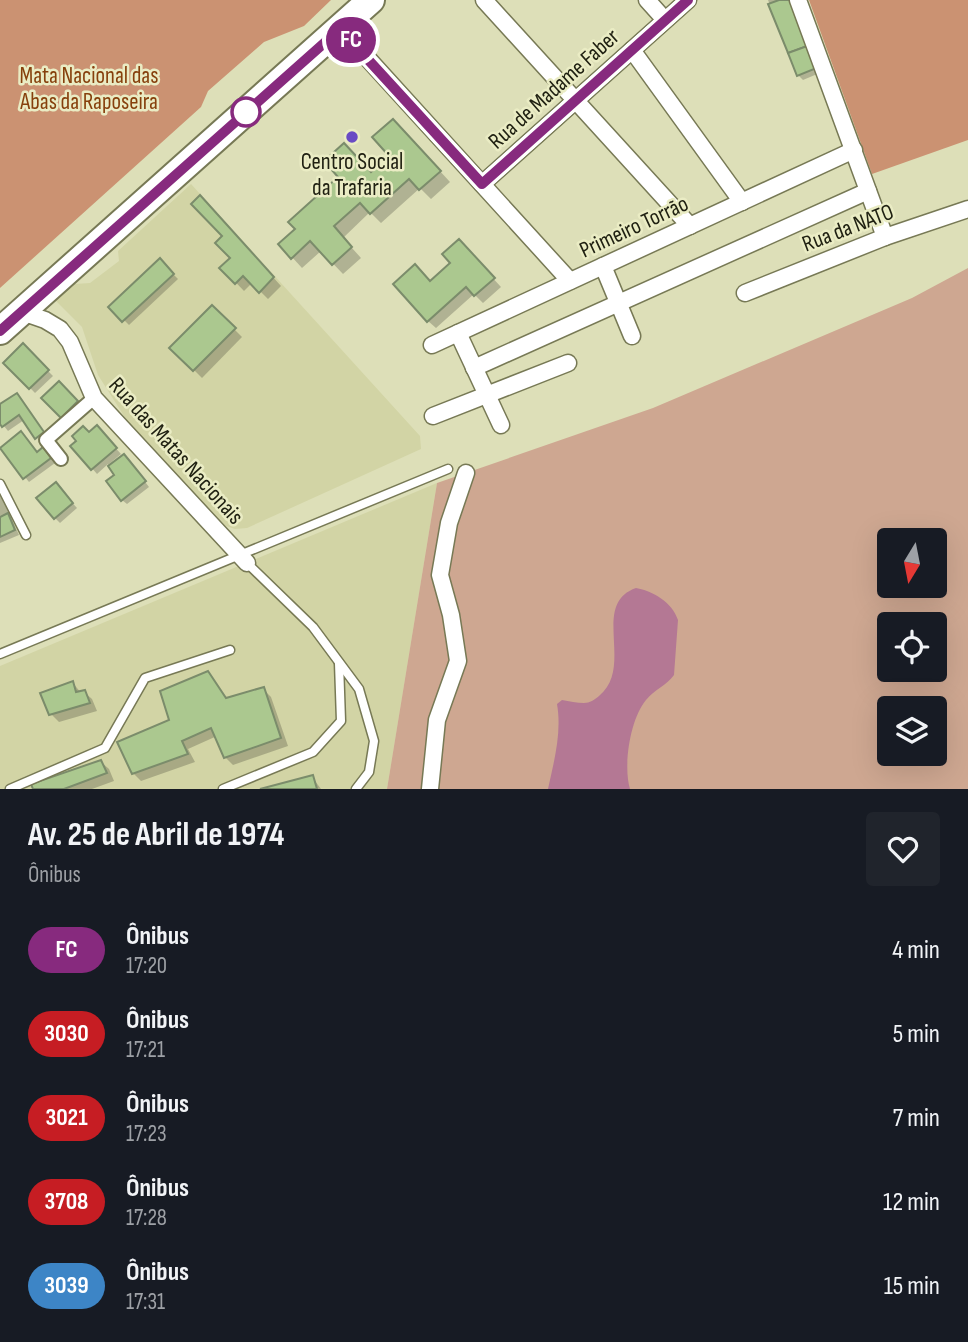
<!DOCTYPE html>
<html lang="pt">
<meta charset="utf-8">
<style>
:root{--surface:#171b24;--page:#20242c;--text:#f1f3f6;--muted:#9ea1a6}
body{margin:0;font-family:"Sofia Sans Condensed",sans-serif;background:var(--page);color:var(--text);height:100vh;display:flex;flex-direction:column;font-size:26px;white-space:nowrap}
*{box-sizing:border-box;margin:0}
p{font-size:23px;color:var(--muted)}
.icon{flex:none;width:38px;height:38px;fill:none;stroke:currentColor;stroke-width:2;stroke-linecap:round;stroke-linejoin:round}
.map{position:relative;height:789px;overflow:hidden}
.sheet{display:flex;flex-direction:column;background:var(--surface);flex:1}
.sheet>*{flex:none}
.badge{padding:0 14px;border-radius:23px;font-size:24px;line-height:46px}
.needle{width:46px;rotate:190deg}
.fabs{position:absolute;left:877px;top:528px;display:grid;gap:14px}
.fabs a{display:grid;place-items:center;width:70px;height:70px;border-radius:7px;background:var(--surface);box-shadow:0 7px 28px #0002;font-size:35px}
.map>.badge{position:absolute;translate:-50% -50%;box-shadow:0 0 0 4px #fff}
.round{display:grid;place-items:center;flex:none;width:74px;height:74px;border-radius:7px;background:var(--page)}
.overview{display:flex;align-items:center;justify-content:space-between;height:119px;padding:0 28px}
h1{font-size:33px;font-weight:700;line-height:52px}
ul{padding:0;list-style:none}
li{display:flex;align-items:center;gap:21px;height:84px;padding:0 28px}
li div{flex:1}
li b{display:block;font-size:26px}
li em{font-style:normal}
li .badge{min-width:77px;font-weight:700;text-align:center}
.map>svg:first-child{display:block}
.built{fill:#d2d4a5}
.green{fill:#cea791;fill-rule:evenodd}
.forest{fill:#cb9272}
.water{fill:#b47894}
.shadow{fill:#0003}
.building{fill:#abc88f;stroke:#7b8c6b;stroke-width:2}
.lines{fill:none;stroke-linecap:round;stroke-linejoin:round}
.service-casing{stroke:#777955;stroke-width:11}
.pedestrian-casing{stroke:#777955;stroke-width:16}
.minor-casing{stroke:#777955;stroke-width:19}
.primary-casing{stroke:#777955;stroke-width:30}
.service{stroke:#fff;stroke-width:8}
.pedestrian{stroke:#fff;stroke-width:12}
.minor{stroke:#fff;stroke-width:16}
.primary{stroke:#fff;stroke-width:26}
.line-casing{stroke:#fff;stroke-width:16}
.line{stroke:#872a7e;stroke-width:10}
.stop-dot{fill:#fff;stroke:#872a7e;stroke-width:3.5}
.poi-dot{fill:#694bc4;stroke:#eaecc4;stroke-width:2.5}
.labels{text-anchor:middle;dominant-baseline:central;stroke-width:5;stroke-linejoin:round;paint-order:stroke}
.park-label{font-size:23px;fill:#86400c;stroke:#eaecc4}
.street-label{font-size:23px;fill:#202112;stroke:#eaecc4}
.poi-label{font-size:23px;fill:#202112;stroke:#eaecc4}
</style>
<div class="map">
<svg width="968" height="789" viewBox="0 0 968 789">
<rect width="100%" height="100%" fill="#dddfb8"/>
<g class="built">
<path d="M 191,184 L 420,436 L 421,449 L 247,528 L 235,529 L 226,526 L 126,419 L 98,375 L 82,327 L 55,300 L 75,284 L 90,283 L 119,261 L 118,251 Z"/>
<path d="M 437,483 L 387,789 L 0,789 L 0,666 Z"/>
</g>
<path class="green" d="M 968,268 L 968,789 L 387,789 L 437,483 L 653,408 L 912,298 ZM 889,541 L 934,541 L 934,586 L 889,586 ZM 889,625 L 934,625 L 934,670 L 889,670 ZM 889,709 L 934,709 L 934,754 L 889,754 Z"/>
<g class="forest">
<path d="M 0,0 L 331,0 L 304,26 L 264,42 L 208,91 L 201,107 L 0,288 Z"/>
<path d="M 809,0 L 968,0 L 968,140 L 872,174 Z"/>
</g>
<path class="water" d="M 636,588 C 653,591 672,602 678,620 L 674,675 C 667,685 654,690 646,700 C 630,719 623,766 630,789 L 548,789 C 554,761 562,733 557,704 L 562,700 C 569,701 577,703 584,703 C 590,703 594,700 599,696 C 635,667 590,604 636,588 Z"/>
<g class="shadow">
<path d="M 768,0 L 793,0 L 822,72 L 803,80 L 798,75 Z"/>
<path d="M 403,131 L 450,182 L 431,199 L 420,188 L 381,223 L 370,212 L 343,238 L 361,258 L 343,274 L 321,251 L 302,268 L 280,244 L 372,174 L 392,156 Z"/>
<path d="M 208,205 L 281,286 L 268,299 L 252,283 L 244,291 L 222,268 L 232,258 L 225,236 Z"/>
<path d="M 466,249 L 501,287 L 483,303 L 474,294 L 436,328 L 428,321 L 430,283 Z"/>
<path d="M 160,261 L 178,279 L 129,325 L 111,307 Z"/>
<path d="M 212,307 L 242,337 L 202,378 L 172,348 Z"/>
<path d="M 23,346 L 53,376 L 35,393 L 6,363 Z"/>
<path d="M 59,383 L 82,407 L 67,421 L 44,398 Z"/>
<path d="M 21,400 L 48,438 L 41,442 L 24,420 L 8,431 L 0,421 L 0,406 Z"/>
<path d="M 97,428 L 121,454 L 109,464 L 111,467 L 129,461 L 149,487 L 127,504 L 122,500 L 117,475 L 108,464 L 97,474 L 73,446 Z"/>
<path d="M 38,453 L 48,454 L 55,463 L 29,482 L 25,477 Z"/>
<path d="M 60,489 L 77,508 L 60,523 L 55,518 Z"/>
<path d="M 0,493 L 19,535 L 0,543 Z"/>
<path d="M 208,673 L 227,699 L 263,689 L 271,697 L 288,746 L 233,765 L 225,757 L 217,736 L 188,749 L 195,762 L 141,781 L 133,773 Z"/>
<path d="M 73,683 L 81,693 L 84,692 L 92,699 L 97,711 L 59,722 L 51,714 Z"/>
<path d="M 101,762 L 109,769 L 114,781 L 92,789 L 35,789 L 33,785 Z"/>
<path d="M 312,777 L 321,789 L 267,789 Z"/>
</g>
<g class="building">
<path d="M 779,0 L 792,0 L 810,45 L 788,53 L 768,4 Z"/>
<path d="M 810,45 L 819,67 L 797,76 L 788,53 Z"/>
<path d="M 393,119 L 441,171 L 419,190 L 409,179 L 370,214 L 360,203 L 334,226 L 352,247 L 332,265 L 310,241 L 291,259 L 278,244 L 295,229 L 288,222 L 338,177 L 324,161 L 344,143 L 371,172 L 389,156 L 372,137 Z"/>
<path d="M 200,195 L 274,277 L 259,293 L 243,276 L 235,284 L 219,268 L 230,258 L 215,243 L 222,236 L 191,204 Z"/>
<path d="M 459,239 L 495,278 L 474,296 L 466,287 L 427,322 L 393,284 L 415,264 L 430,281 L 450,263 L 442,254 Z"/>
<path d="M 160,258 L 174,274 L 122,322 L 108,307 Z"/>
<path d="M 212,305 L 236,328 L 193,371 L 169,348 Z"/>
<path d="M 23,343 L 49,370 L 29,389 L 3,363 Z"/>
<path d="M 59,381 L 78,401 L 61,418 L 41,398 Z"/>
<path d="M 17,393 L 44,432 L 35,439 L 19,415 L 2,427 L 0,424 L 0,404 Z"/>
<path d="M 97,425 L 117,448 L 91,470 L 70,446 L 76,441 L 72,436 L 83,426 L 89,432 Z"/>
<path d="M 21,431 L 37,452 L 43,447 L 51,458 L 23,479 L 0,448 Z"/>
<path d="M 124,454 L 146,481 L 121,501 L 106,481 L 114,475 L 108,466 Z"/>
<path d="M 56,482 L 73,503 L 54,519 L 36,498 Z"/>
<path d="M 8,513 L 15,530 L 0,537 L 0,517 Z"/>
<path d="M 208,671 L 226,698 L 264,687 L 281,738 L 224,758 L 211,728 L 182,741 L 188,754 L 132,774 L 117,742 L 169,720 L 160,691 Z"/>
<path d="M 73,681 L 76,692 L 85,690 L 90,703 L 49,715 L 40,693 Z"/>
<path d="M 101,760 L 107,773 L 64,789 L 33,789 L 31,784 Z"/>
<path d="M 313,775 L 317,789 L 260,789 Z"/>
</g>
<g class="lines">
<defs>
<g id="service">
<path d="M 0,484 L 26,535"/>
<path d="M 247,563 L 313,627 L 359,689 L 374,741 L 369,772 L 356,789"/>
<path d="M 0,654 L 448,469"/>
<path d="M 10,789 L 105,748 L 145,678 L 230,650"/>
<path d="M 223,789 L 313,752 L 341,721 L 339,663"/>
</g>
<path id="pedestrian" d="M 61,459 L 46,440 L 94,398"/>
<g id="minor">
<path d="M 484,0 L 690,226"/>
<path d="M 647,0 L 665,20"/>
<path d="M 798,0 L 885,237"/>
<path d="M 340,28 L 570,281"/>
<path d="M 632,50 L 742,202"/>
<path d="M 482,184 L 688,0"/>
<path d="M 603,266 L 632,336"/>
<path d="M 745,293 L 885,237 L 968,209"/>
<path d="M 22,312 L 45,320 L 60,329 L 70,342 L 94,398 L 247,563"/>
<path d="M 458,333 L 501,425"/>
<path d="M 432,345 L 854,150"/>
<path d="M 474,368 L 868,191"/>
<path d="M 433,416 L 568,363"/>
<path d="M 430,789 L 437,720 L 458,661 L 451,615 L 440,575 L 449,523 L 466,473"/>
</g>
<path id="primary" d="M 0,331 L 371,0"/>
</defs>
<use href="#service" class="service-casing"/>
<use href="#pedestrian" class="pedestrian-casing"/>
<use href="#minor" class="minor-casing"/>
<use href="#primary" class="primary-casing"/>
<use href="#service" class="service"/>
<use href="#pedestrian" class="pedestrian"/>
<use href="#minor" class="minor"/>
<use href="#primary" class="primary"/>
</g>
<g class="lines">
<defs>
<path id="line" d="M 0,331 L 340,29 L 482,184 L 688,0"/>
</defs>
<use href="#line" class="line-casing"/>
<use href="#line" class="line"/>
</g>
<circle class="stop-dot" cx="246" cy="112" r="14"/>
<circle class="poi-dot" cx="352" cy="137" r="7"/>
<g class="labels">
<g class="park-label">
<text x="89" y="76">Mata Nacional das<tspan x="89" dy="26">Abas da Raposeira</tspan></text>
</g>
<g class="street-label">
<text transform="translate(554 89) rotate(-42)">Rua de Madame Faber</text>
<text transform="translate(634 227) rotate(-25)">Primeiro Torrão</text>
<text transform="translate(848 228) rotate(-21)">Rua da NATO</text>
<text transform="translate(176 451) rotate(48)">Rua das Matas Nacionais</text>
</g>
<g class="poi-label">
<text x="352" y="162">Centro Social<tspan x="352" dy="26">da Trafaria</tspan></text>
</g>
</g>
</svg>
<div class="fabs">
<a><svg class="needle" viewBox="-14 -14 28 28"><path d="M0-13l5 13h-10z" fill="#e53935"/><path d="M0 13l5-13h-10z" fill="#9ea1a6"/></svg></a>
<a><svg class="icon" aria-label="locate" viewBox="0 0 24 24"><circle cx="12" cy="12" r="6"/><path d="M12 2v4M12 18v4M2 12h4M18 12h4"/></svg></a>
<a><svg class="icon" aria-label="layers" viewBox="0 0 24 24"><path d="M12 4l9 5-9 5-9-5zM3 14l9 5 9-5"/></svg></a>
</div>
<b class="badge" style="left:351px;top:40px;background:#872a7e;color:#fff">FC</b>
</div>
<section class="sheet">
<div class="overview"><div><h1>Av. 25 de Abril de 1974</h1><p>Ônibus</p></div><a class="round"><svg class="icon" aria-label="heart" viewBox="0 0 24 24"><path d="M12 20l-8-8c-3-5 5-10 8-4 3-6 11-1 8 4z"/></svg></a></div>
<ul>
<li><span class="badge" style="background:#872a7e;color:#fff">FC</span><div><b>Ônibus</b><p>17:20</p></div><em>4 min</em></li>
<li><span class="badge" style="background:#c61d23;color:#fff">3030</span><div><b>Ônibus</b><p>17:21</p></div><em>5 min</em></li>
<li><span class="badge" style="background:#c61d23;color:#fff">3021</span><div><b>Ônibus</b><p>17:23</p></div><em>7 min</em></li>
<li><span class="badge" style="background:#c61d23;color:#fff">3708</span><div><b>Ônibus</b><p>17:28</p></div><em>12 min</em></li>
<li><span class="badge" style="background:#3d85c6;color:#fff">3039</span><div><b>Ônibus</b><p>17:31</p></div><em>15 min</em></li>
</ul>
</section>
